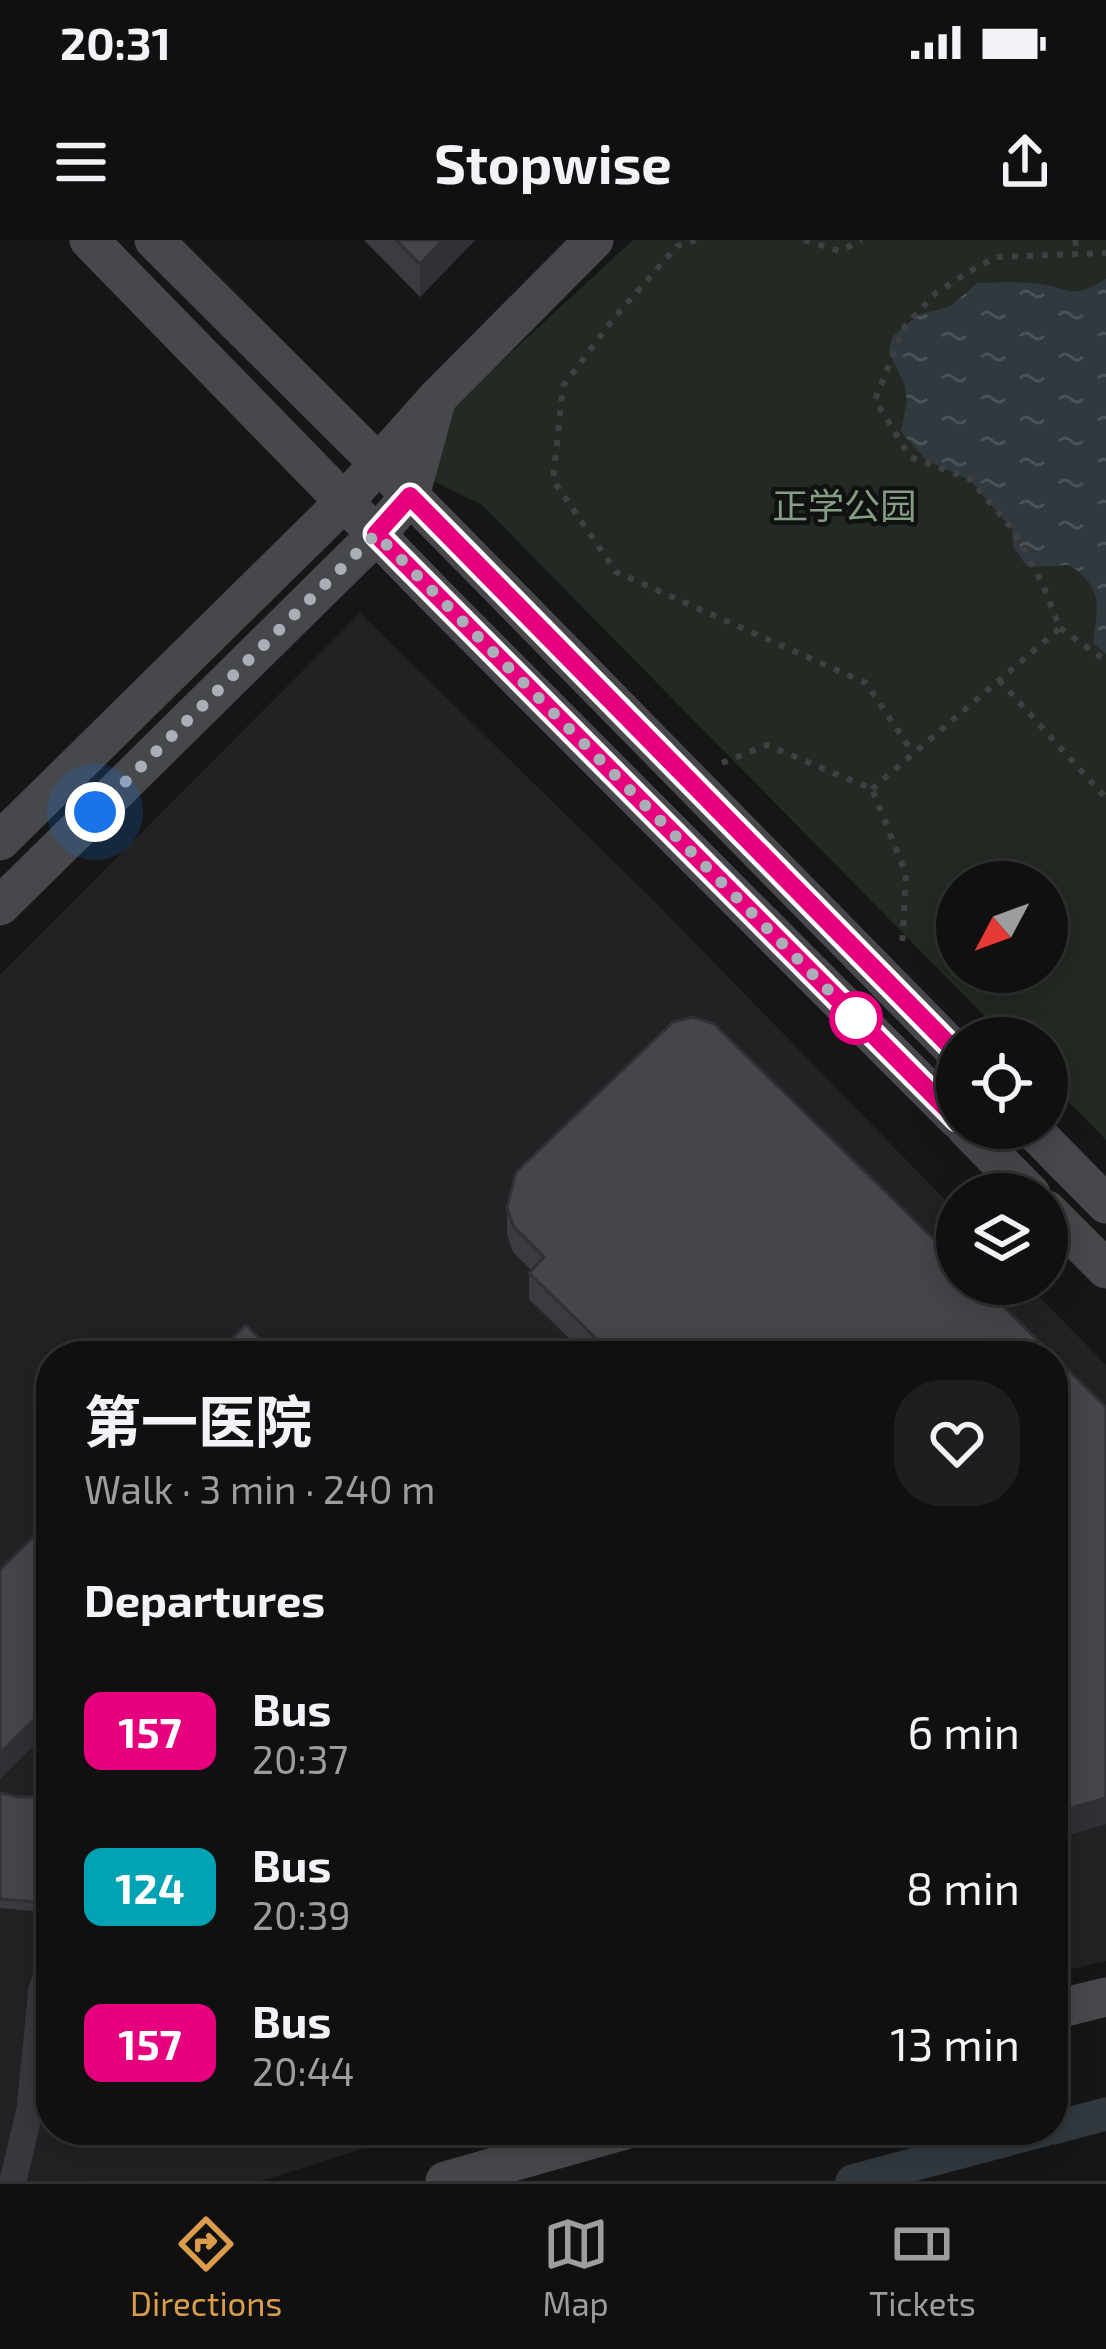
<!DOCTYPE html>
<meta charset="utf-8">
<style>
:root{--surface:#101011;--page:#1e1e1f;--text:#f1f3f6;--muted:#9c9d9f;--line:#303031;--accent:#db9d4b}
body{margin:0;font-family:"Exo 2","Noto Sans SC",sans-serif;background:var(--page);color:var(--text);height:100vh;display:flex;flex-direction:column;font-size:45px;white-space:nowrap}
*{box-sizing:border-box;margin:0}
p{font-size:39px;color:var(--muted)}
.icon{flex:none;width:66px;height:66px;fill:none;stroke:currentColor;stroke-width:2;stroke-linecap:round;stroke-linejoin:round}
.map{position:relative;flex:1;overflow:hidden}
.details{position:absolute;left:36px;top:1101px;width:1032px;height:804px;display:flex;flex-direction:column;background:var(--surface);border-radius:48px;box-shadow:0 6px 30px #0003,0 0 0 3px var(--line)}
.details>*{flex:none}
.badge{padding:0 24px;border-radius:18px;font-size:42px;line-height:78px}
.needle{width:78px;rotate:229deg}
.tools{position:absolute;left:936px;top:621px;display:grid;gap:24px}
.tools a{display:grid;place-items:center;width:132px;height:132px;border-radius:50%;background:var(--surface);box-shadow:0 6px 30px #0003,0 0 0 3px var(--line);font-size:60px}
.you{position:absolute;width:60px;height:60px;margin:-30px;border:9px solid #fff;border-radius:50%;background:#1a73e8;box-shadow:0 0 0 18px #1a73e833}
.map>.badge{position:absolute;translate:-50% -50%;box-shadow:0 0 0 6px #fff}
h2{padding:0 48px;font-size:45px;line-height:108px}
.round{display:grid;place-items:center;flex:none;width:126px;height:126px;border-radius:48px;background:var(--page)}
.summary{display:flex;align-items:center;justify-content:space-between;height:204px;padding:0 48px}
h1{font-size:57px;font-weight:700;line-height:90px}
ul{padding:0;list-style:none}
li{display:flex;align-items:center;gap:36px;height:156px;padding:0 48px}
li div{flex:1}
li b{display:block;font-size:45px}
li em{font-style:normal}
li .badge{min-width:132px;font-weight:700;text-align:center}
.status{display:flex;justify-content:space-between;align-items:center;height:84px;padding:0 60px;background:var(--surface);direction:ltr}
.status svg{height:33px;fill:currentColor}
header{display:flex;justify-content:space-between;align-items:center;height:156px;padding:0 48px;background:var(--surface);font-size:54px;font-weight:700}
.tab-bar{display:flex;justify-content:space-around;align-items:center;height:168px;border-top:3px solid var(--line);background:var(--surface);font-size:33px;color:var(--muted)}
.tab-bar a{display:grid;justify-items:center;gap:6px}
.tab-bar .selected{color:var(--accent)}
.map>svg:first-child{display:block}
.built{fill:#222224}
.green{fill:#232923;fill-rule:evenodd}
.water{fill:url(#water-ripples)}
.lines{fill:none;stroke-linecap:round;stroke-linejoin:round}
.canal{stroke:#31393f;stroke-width:33}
.path{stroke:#3e4043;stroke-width:6;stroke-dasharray:6 9;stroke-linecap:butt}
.street{stroke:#37393c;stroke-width:27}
.secondary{stroke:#46484c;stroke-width:39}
.wall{fill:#3b3c40}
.shaded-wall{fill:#303134}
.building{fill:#45464a;stroke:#303134;stroke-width:3}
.line-casing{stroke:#fff;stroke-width:27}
.line{stroke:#e6007e;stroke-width:18}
.walk{stroke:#aaaeb6;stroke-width:12;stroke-dasharray:0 21.6}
.stop-dot{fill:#fff;stroke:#e6007e;stroke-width:6}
.labels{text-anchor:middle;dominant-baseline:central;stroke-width:9;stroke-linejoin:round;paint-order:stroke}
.park-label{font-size:36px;fill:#849e83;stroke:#111112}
</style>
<div class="status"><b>20:31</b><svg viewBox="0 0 49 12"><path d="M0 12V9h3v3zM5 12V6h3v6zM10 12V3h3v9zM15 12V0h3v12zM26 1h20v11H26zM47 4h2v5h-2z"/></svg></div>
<header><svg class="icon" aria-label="menu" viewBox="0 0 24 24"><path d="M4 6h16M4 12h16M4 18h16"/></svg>Stopwise<svg class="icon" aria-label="share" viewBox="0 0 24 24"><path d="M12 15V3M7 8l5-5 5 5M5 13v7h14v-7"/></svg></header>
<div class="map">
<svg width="1106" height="1941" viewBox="0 0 1106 1941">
<defs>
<pattern id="water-ripples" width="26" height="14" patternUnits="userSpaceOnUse" patternTransform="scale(3)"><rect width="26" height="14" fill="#31393f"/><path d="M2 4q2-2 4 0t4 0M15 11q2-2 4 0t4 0" fill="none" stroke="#4c5358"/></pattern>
</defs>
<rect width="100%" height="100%" fill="#161617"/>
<path class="built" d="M 360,373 L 658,665 L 957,972 L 957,1044 L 1027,1044 L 1106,1125 L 1106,1721 L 1053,1733 L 1053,1116 L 51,1116 L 51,1890 L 422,1890 L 261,1941 L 0,1941 L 0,735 Z"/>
<path class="green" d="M 633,0 L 1106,0 L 1106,900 L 1047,840 L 1047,798 L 1006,798 L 482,265 L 435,242 L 437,205 L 452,167 ZM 957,642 L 1047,642 L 1047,732 L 957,732 Z"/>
<path class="water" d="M 1106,39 L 1106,414 L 1093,403 C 1098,364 1104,350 1070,325 L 1027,327 L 1013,306 L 1012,289 L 970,240 L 926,220 L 901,192 L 907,160 L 904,143 L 889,113 L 892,97 L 918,75 L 951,66 L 977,43 C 997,43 1019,41 1039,44 C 1075,49 1069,60 1106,39 Z"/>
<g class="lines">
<g class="canal">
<path d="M 1053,1888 L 1106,1874"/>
<path d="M 852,1941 L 1044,1890"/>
</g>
<g class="path">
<path d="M 696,0 L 677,6 L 614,78 L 563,146 L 553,240 L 616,332 L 866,443 L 913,513"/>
<path d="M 804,0 L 840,11 L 862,0"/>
<path d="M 1075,0 L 1077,14"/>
<path d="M 1060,388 L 1106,421"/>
<path d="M 999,440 L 1106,558"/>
<path d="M 722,523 L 767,505 L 872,549 L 906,634 L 902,709"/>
<path d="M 872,549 L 1060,388 L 1042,343 L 1013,290 L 970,239 L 910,217 L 875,160 L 904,87 L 936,53 L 975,28 L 997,17 L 1106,13"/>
</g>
<path class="street" d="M 13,1941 L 30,1869 L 42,1749 L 51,1725"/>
<g class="secondary">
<path d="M 89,0 L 438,358 L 957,879"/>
<path d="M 154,0 L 379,224 L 957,813"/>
<path d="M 437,158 L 594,0"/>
<path d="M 0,601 L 345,261 L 437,158 L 410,256 L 377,294 L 0,666"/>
<path d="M 966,888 L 1031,954"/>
<path d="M 1031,888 L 1106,964"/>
<path d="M 1047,970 L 1106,1029"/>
<path d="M 1053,1770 L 1106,1757"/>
<path d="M 445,1941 L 625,1890"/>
</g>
</g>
<g class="wall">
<path d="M 364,0 L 475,0 L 420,57 Z"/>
<path d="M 693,777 L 714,784 L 957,1022 L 957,1044 L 980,1044 L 1106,1167 L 1106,1584 L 1053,1599 L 1053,1116 L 587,1116 L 529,1059 L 529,1033 L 531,1030 L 513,1012 L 507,994 L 507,968 L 516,932 L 673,782 Z"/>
<path d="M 0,1553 L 18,1557 L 51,1557 L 51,1678 L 34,1671 L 0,1668 Z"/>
</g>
<g class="shaded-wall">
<path d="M 443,0 L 475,0 L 420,57 L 420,24 Z"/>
<path d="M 51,1463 L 51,1489 L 0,1539 L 0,1513 Z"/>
<path d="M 1106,1558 L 1106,1584 L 1053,1599 L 1053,1573 Z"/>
</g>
<g class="building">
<path d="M 396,0 L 443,0 L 420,24 Z"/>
<path d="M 693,777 L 714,784 L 957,1022 L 957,1044 L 980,1044 L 1106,1167 L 1106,1558 L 1053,1573 L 1053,1116 L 614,1116 L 529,1033 L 544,1017 L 513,986 L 507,968 L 516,932 L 673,782 Z"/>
<path d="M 246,1085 L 277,1116 L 215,1116 Z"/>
<path d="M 51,1279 L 51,1463 L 0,1513 L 0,1330 Z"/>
<path d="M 0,1553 L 18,1557 L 51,1557 L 51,1669 L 34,1662 L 0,1659 Z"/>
</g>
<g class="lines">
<defs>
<path id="line" d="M 957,813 L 410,256 L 376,294 L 957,879"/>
</defs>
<use href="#line" class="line-casing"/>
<use href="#line" class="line"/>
<path class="walk" d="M 95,572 L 376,294 L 856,778"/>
</g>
<circle class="stop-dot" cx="856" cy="778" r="24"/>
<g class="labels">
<g class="park-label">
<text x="844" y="264">正学公园</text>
</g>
</g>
</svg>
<div class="tools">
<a><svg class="needle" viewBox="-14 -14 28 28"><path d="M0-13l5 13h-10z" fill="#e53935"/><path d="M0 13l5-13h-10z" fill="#9c9d9f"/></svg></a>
<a><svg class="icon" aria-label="locate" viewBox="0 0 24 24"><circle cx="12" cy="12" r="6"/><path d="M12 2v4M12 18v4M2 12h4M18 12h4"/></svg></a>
<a><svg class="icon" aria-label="layers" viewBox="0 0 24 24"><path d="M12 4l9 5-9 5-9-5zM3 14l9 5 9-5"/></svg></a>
</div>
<div class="you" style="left:95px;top:572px"></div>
<section class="details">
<div class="summary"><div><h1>第一医院</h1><p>Walk · 3 min · 240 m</p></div><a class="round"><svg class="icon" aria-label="heart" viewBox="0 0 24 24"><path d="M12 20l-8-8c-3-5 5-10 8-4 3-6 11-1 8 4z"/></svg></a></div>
<h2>Departures</h2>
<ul>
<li><span class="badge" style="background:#e6007e;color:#fff">157</span><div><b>Bus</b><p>20:37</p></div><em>6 min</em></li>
<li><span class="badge" style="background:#00a3b4;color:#fff">124</span><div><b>Bus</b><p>20:39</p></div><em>8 min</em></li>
<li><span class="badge" style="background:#e6007e;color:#fff">157</span><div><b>Bus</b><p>20:44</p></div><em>13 min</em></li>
</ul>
</section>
</div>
<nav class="tab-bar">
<a class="selected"><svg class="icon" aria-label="directions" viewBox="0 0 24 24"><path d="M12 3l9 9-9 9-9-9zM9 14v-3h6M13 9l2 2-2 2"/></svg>Directions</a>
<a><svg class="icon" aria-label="map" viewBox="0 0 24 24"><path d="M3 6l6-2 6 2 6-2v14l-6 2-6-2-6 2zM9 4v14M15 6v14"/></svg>Map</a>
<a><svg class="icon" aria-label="tickets" viewBox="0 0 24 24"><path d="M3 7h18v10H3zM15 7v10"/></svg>Tickets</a>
</nav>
